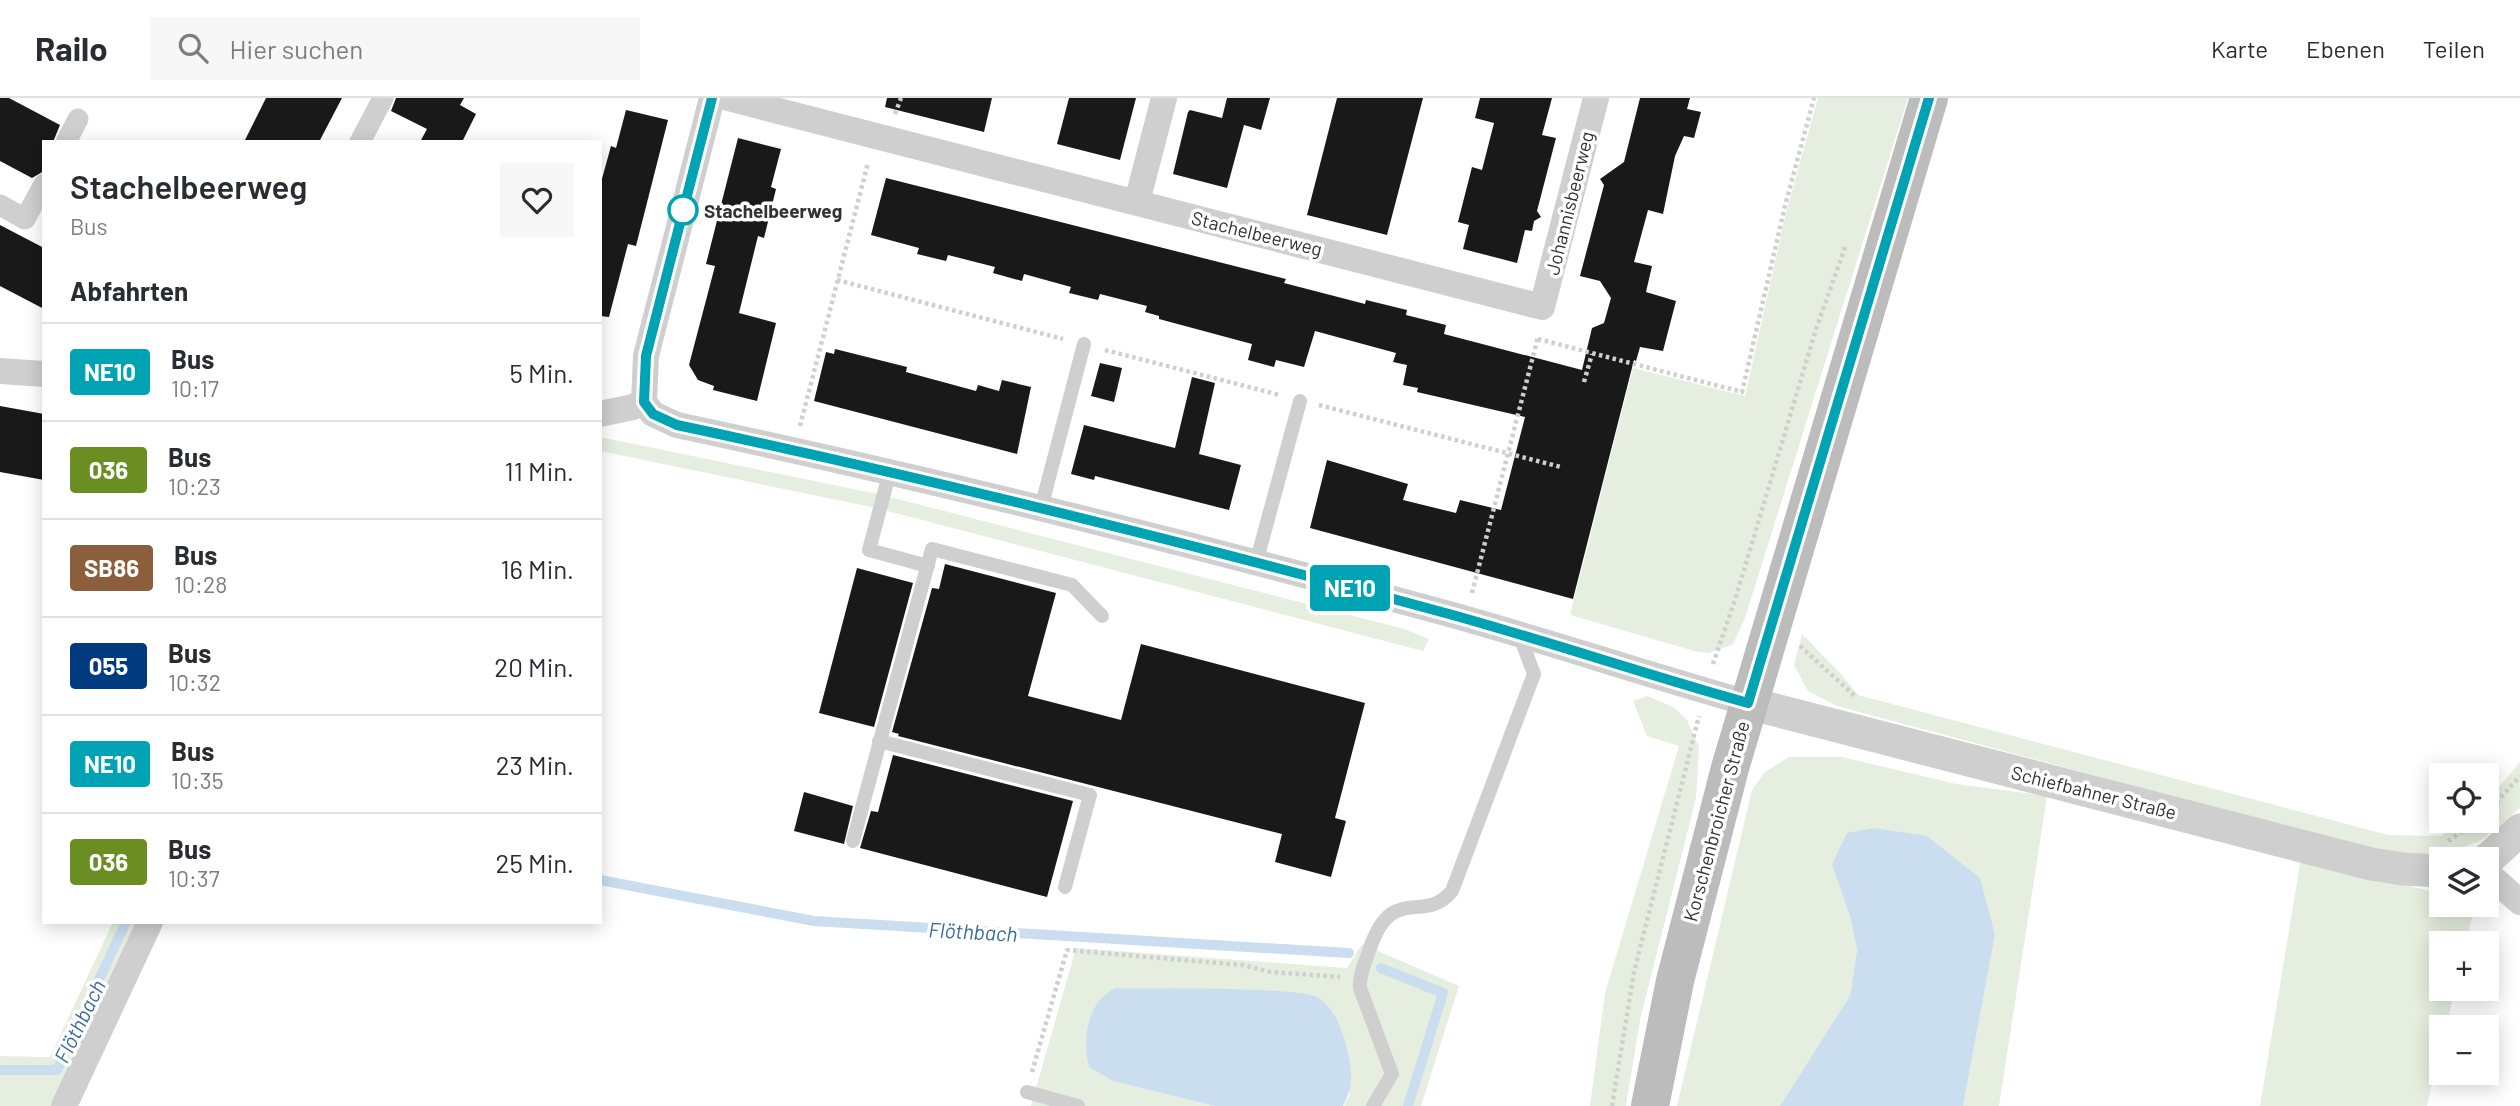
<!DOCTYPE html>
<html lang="de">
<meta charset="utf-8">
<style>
:root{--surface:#fff;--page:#f7f7f7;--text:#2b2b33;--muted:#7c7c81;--line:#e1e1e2}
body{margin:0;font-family:Barlow,sans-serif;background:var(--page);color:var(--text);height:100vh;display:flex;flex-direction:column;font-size:26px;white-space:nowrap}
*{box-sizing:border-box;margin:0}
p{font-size:23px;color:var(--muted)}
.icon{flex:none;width:38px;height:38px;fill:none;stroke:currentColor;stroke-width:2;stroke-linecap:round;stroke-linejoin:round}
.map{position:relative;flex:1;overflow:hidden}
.sheet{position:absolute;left:42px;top:42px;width:560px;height:784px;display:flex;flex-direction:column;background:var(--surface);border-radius:0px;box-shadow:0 4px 18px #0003}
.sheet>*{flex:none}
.badge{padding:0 14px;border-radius:5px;font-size:24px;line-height:46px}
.fabs{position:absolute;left:2429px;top:665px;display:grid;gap:14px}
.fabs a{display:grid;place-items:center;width:70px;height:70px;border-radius:0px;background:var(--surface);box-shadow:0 4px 18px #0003;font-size:35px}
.map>.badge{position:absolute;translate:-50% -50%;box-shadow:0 0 0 4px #fff}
h2{padding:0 28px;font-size:26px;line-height:63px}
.round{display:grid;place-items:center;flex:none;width:74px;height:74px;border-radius:0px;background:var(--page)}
.summary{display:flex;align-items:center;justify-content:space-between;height:119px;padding:0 28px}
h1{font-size:33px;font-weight:600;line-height:52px}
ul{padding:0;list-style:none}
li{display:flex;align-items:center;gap:21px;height:98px;padding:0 28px;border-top:2px solid var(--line)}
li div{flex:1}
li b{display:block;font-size:26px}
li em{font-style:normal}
li .badge{min-width:77px;font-weight:700;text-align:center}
header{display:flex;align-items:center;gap:42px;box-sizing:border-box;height:98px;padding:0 35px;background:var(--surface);border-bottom:2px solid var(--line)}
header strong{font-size:33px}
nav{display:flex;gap:38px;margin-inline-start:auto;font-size:24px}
.search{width:490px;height:63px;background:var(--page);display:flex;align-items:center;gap:18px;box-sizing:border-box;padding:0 24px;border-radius:0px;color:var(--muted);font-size:26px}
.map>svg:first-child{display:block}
.green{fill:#e6efdf}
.water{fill:#cadef0}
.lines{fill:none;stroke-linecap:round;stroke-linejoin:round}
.stream{stroke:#cadef0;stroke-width:10}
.building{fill:#191919}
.path{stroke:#cfcfcf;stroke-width:4.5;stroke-dasharray:3.5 3.5;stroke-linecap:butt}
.service{stroke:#cfcfcf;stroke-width:14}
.pedestrian{stroke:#cfcfcf;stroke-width:21}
.minor{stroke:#cfcfcf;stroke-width:26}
.tertiary{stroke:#cfcfcf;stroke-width:33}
.secondary{stroke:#bcbcbc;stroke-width:38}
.line-casing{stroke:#fff;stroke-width:16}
.line{stroke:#00a3b4;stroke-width:10}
.stop-dot{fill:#fff;stroke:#00a3b4;stroke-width:3.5}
.labels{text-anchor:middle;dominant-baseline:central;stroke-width:7;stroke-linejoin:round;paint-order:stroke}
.street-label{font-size:19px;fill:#323232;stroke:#fff}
.stop-label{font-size:19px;font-weight:bold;fill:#323232;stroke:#fff;text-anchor:start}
.water-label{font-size:21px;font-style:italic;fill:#386b9c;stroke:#fff}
</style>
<header>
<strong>Railo</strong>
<div class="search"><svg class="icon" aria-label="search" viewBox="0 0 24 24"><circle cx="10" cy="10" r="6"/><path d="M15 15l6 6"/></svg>Hier suchen</div>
<nav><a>Karte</a><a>Ebenen</a><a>Teilen</a></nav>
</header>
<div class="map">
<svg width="2520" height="1008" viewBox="0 0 2520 1008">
<rect width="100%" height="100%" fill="#fff"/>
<g class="green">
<path d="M 1818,0 L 1908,0 L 1745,520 L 1733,546 L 1709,555 L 1698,554 L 1570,517 L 1633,270 L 1745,298 L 1786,115 Z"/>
<path d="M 600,339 L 882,397 L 1404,531 L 1429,541 L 1423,553 L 876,410 L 600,353 Z"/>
<path d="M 1802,536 L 1842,577 L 1858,597 L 2388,737 L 2441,738 L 2463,723 L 2487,723 L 2487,703 L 2520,664 L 2520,710 L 2482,742 L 2444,757 L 2388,756 L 1837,608 L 1808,593 L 1794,567 Z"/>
<path d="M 1647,598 L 1673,609 L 1687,622 L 1699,649 L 1696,700 L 1640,922 L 1626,1008 L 1590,1008 L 1605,895 L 1679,648 L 1647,638 L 1633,603 Z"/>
<path d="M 1789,659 L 1842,659 L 1956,686 L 2047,698 L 1999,1008 L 1963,1008 L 1995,837 L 1850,818 L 1857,852 L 1850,899 L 1780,1008 L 1677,1008 L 1752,692 L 1765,674 Z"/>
<path d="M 2301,760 L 2441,796 L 2441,807 L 2475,807 L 2466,845 L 2441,845 L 2441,891 L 2455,891 L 2446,929 L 2441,929 L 2441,948 L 2427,1008 L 2260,1008 Z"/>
<path d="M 113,824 L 138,824 L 53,1008 L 0,1008 L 0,958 L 50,959 Z"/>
<path d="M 1362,846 L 1459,888 L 1421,1008 L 1344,1008 L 1350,995 L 1281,893 L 1115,890 L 1106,895 L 1113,983 L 1215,1008 L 1031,1008 L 1076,850 L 1347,870 Z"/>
</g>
<g class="water">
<path d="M 1874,730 L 1927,738 L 1980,780 L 1995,837 L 1963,1008 L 1780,1008 L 1850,898 L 1857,852 L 1850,818 L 1832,766 L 1847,735 Z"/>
<path d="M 1115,890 C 1147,891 1301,888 1319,900 C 1335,911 1343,933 1347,951 C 1352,972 1354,988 1343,1008 L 1215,1008 L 1113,983 L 1089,969 C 1082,941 1087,904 1115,890 Z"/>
</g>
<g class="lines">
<g class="stream">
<path d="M 600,782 L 814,823 L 1349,855"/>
<path d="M 1381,870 L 1443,895 L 1408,1008"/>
<path d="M 0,972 L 57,972 L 126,824"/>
</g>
</g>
<g class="building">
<path d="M 0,0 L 9,0 L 60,27 L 53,44 L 44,44 L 44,73 L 32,80 L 0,63 Z"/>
<path d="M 266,0 L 342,0 L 319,44 L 244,44 Z"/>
<path d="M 396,0 L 464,0 L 460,7 L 476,16 L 462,44 L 420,44 L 427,31 L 391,13 Z"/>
<path d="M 887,0 L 992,0 L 984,34 L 885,9 Z"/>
<path d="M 1069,0 L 1136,0 L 1120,62 L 1057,46 Z"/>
<path d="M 1227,0 L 1270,0 L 1261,32 L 1244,27 L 1227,90 L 1173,76 L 1188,14 L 1190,12 L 1222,20 Z"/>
<path d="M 1337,0 L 1423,0 L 1387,137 L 1307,117 Z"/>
<path d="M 1480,0 L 1552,0 L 1542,37 L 1556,40 L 1537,113 L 1541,119 L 1534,123 L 1532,133 L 1525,132 L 1517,165 L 1463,151 L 1469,127 L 1458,124 L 1472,69 L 1482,72 L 1494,25 L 1475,20 Z"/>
<path d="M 1640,0 L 1690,0 L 1687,11 L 1701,14 L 1694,40 L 1684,38 L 1675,58 L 1663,116 L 1648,112 L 1634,164 L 1652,168 L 1646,194 L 1676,203 L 1663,253 L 1640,249 L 1636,263 L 1634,262 L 1573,501 L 1310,430 L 1327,362 L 1408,386 L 1403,402 L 1456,415 L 1460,402 L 1501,412 L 1525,319 L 1417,294 L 1418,290 L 1403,287 L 1407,267 L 1393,264 L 1396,255 L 1315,233 L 1304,269 L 1276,262 L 1274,269 L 1248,262 L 1252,246 L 1159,221 L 1159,218 L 1145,214 L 1147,208 L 1100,196 L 1098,202 L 1069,195 L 1071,189 L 1024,176 L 1022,183 L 993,175 L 995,169 L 948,157 L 946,163 L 917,156 L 919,150 L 871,137 L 886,80 L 1286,181 L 1284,185 L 1365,206 L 1366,202 L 1407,212 L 1406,217 L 1446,227 L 1444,236 L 1582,272 L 1592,230 L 1604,225 L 1611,200 L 1600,183 L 1580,178 L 1604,87 L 1600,81 L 1624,64 Z"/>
<path d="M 626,12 L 668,22 L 636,148 L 628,146 L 609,219 L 600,218 L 600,88 L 611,48 L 616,50 Z"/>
<path d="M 738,40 L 781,51 L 771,89 L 776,91 L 764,140 L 758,138 L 739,215 L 776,225 L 757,303 L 713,292 L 714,288 L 698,282 L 689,267 L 715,168 L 706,166 Z"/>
<path d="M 0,127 L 44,150 L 44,211 L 0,188 Z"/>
<path d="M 835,251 L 907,269 L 906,274 L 976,293 L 978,287 L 999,293 L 1002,282 L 1031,289 L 1017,356 L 814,303 L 826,254 L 834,256 Z"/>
<path d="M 1100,265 L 1122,270 L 1114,304 L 1091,298 Z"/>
<path d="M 1192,279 L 1215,285 L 1199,356 L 1241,367 L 1229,412 L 1095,378 L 1094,382 L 1071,376 L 1084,327 L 1175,350 Z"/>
<path d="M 0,308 L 44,316 L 44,382 L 0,374 Z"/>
<path d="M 945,466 L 1056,495 L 1028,598 L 1121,622 L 1141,546 L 1365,605 L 1335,720 L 1346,723 L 1331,779 L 1275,764 L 1282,736 L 898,638 L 899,636 L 892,634 L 932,490 L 939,491 Z"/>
<path d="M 857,470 L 913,485 L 874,629 L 819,615 Z"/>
<path d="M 893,657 L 1073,703 L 1047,799 L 860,750 L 871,713 L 878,714 Z"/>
<path d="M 804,694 L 853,708 L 844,746 L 794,733 Z"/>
</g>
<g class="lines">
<g class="path">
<path d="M 895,16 L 901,0"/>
<path d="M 837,182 L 1063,241"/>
<path d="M 1538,241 L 1742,294 L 1785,108 L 1814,0"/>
<path d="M 1105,252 L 1280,297"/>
<path d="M 1584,284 L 1592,256"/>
<path d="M 1319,307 L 1561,369"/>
<path d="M 800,328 L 868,65"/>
<path d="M 1472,495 L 1538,239"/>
<path d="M 1800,548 L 1856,599"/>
<path d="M 1713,566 L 1735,502 L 1816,231 L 1846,147"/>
<path d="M 2487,715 L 2520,678"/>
<path d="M 2448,743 L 2478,723"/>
<path d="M 1032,974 L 1067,852 L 1242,867 L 1271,874 L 1340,879"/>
<path d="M 1612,1008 L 1634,874 L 1699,618"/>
</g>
<g class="service">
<path d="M 890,373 L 869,452 L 928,468"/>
<path d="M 1041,410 L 1084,246"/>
<path d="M 1256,465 L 1300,303"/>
<path d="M 879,643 L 1090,697 L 1065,789"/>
<path d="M 853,743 L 932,451 L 1072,487 L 1102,518"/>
<path d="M 1027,994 L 1078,1008"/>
<path d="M 1373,1008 L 1392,976 L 1360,890 C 1359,877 1365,865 1369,853 C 1392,783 1423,828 1452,793 L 1534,576 L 1519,536"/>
</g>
<g class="pedestrian">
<path d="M 66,44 L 78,21"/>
<path d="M 360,44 L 383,0"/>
<path d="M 0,107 L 25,121 L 44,86"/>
</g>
<g class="minor">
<path d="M 728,0 L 1542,209 L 1596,0"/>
<path d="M 1137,104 L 1164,0"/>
<path d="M 0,273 L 44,276"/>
<path d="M 644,304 L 653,316 L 677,327 C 936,382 1193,446 1449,516 C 1550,544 1648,577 1748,605"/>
<path d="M 644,304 L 646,258 L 712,0"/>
<path d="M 600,316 L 633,309 L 644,304"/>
<path d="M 2487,775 L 2520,804"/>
<path d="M 64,1008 L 150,824"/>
</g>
<g class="tertiary">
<path d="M 1748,605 L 2371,766 L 2403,771 L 2441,773"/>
<path d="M 2487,762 L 2520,732"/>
</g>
<path class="secondary" d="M 1650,1008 L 1675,883 L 1730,670 L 1929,0"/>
</g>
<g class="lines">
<defs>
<path id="line" d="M 712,0 L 646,258 L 644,304 L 653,316 L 677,327 C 936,382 1193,446 1449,516 C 1550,544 1648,577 1748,605 L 1929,0"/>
</defs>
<use href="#line" class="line-casing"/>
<use href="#line" class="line"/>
</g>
<circle class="stop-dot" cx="683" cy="112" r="14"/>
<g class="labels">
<g class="street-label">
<text transform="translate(1569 105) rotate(-76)">Johannisbeerweg</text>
<text transform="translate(1257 135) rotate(14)">Stachelbeerweg</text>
<text transform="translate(2094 694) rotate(14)">Schiefbahner Straße</text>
<text transform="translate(1716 723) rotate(-75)">Korschenbroicher Straße</text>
</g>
<g class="stop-label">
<text x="704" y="112">Stachelbeerweg</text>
</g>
<g class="water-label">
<text transform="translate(973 833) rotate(3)">Flöthbach</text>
<text transform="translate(79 923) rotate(-64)">Flöthbach</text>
</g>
</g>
</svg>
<div class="fabs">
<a><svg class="icon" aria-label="locate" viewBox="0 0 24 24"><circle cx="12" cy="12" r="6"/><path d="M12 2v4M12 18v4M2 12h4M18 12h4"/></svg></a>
<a><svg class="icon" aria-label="layers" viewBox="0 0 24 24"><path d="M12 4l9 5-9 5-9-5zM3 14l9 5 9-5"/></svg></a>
<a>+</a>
<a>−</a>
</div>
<b class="badge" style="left:1350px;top:490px;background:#00a3b4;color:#fff">NE10</b>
<section class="sheet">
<div class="summary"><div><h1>Stachelbeerweg</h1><p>Bus</p></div><a class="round"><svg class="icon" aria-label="heart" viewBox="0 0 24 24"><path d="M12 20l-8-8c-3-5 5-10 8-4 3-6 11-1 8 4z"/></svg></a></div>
<h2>Abfahrten</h2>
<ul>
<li><span class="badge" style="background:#00a3b4;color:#fff">NE10</span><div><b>Bus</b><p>10:17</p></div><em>5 Min.</em></li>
<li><span class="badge" style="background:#6b8e23;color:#fff">036</span><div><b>Bus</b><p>10:23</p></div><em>11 Min.</em></li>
<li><span class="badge" style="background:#8b5e3c;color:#fff">SB86</span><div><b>Bus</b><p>10:28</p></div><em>16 Min.</em></li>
<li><span class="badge" style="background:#003b80;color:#fff">055</span><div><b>Bus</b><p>10:32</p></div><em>20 Min.</em></li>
<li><span class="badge" style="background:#00a3b4;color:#fff">NE10</span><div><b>Bus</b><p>10:35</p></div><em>23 Min.</em></li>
<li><span class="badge" style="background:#6b8e23;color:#fff">036</span><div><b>Bus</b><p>10:37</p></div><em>25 Min.</em></li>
</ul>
</section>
</div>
